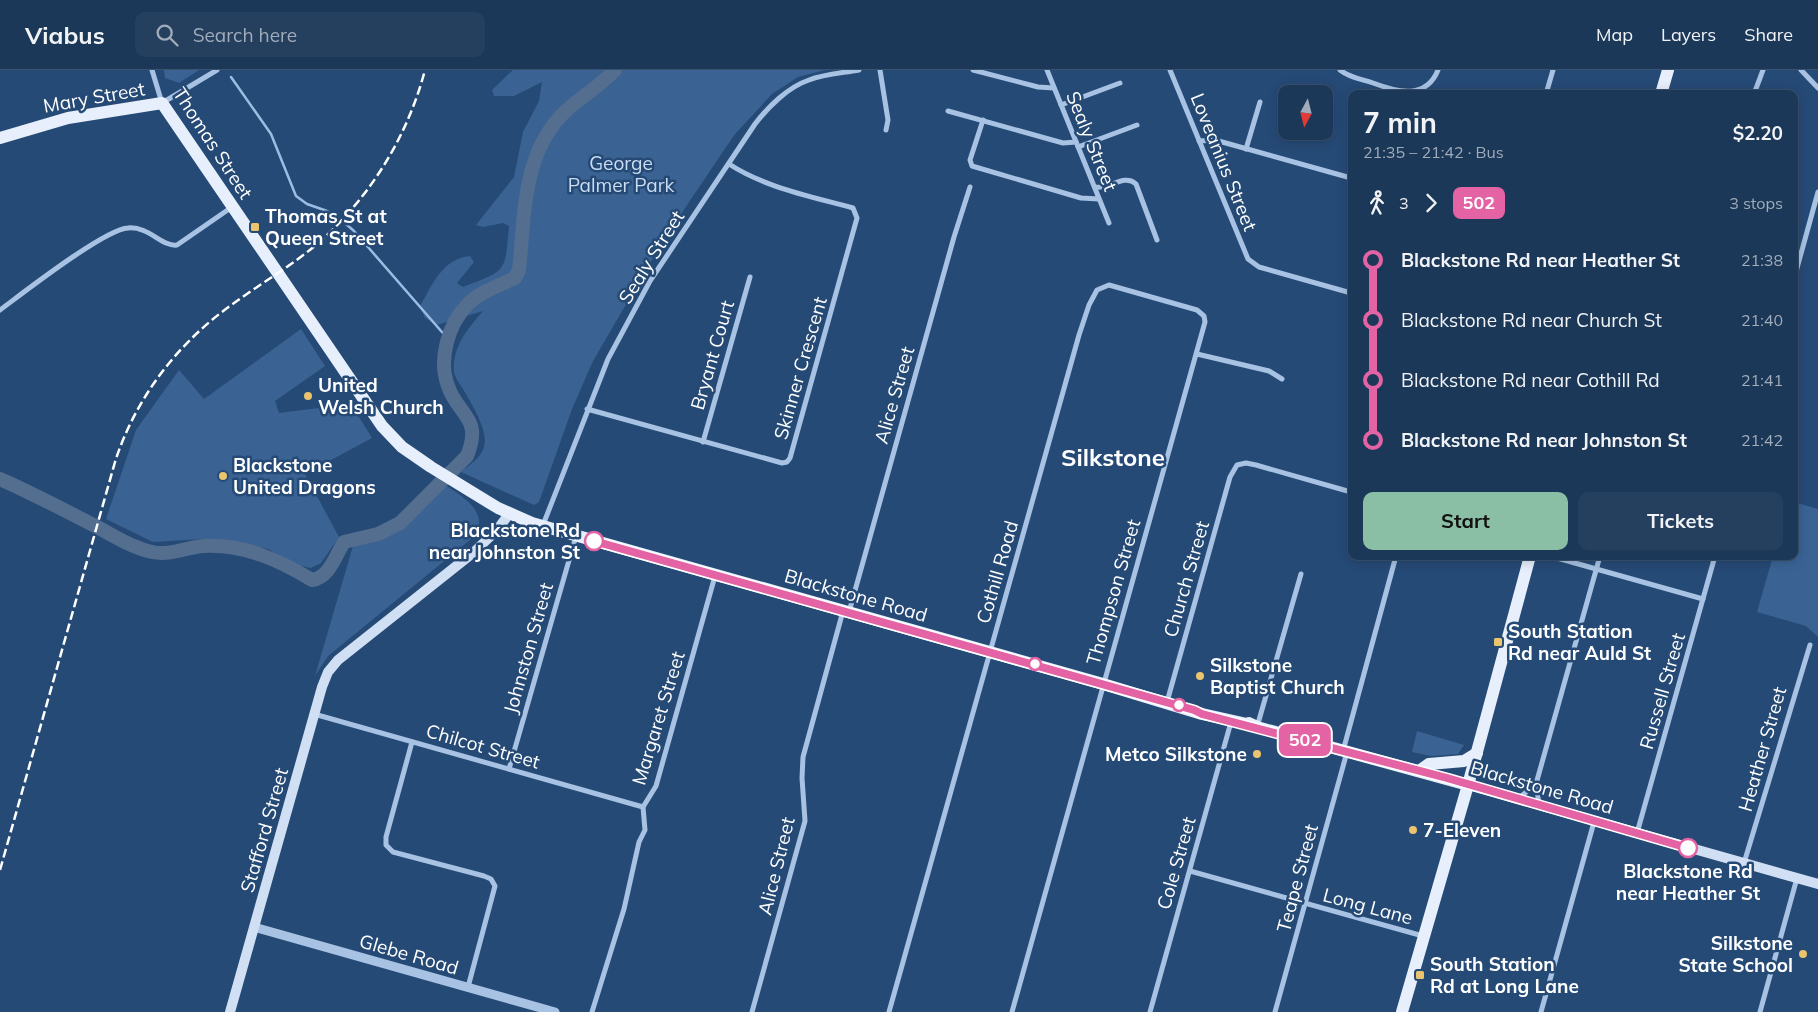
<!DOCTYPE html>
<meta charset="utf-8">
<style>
:root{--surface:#1c3858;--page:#253f5e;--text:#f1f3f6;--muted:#a0acba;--line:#3a526e;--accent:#8abfa5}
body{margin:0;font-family:Mulish,sans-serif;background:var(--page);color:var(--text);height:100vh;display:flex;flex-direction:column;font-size:19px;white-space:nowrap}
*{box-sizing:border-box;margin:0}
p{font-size:16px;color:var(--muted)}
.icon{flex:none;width:28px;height:28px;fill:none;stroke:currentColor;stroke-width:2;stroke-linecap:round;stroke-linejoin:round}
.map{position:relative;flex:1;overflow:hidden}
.sheet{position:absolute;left:1348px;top:20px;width:450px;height:470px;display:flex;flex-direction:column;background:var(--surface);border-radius:10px;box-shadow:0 2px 12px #0003,0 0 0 1px var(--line)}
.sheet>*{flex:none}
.badge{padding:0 10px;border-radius:8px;font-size:18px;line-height:32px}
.needle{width:32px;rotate:187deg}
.fabs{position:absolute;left:1278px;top:15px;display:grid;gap:10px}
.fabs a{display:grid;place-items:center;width:55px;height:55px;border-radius:10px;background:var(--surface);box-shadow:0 2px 12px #0003,0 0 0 1px var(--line);font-size:25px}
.map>.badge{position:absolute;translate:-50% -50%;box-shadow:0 0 0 2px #fff}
.legs{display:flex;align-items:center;gap:8px;height:55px;padding:0 15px;font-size:16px}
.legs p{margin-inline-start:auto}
.overview{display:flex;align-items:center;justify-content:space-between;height:85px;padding:0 15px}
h1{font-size:28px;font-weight:700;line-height:38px}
.cta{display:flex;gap:10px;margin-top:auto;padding:10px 15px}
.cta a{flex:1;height:58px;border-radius:10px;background:var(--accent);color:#111;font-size:20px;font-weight:700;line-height:58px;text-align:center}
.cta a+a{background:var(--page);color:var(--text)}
ul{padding:0 15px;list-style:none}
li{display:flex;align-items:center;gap:18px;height:60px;font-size:19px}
li i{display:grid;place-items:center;width:8px;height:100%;margin:0 6px;background:currentColor}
li i::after{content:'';width:12px;height:12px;margin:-6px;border:4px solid;border-radius:50%;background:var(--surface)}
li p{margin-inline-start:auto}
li:first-child i{background:linear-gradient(#0000 50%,currentColor 0)}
li:last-child i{background:linear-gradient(currentColor 50%,#0000 0)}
header{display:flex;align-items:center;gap:30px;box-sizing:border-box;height:70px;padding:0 25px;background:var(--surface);border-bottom:1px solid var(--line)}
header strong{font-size:24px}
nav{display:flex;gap:28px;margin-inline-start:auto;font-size:18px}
.search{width:350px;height:45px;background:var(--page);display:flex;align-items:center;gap:12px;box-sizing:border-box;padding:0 18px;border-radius:10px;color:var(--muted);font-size:19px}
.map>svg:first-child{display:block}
.green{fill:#3a6394}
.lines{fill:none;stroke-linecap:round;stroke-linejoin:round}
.stream{stroke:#9cbde3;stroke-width:2.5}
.river{stroke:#546e8f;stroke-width:14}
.minor{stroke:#a7c2e2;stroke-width:5}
.tertiary{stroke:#a7c2e2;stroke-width:9}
.secondary{stroke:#d0dff3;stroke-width:10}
.primary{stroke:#e6effb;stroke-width:12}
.rail{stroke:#fff;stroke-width:2.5;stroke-dasharray:9 4;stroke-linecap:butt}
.line-1-casing{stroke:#fff;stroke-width:11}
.line-1{stroke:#e463a4;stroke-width:8}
.poi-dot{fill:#eac56d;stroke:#264a76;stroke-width:2}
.stop-1-dot{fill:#fff;stroke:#e463a4;stroke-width:2.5}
.labels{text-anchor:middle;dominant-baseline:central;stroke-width:5;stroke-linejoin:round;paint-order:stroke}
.street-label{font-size:19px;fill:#fff;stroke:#264a76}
.park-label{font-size:19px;fill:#cadcf2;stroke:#264a76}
.poi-label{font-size:19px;font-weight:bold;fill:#fff;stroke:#264a76;text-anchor:start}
.stop-label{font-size:19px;font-weight:bold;fill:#fff;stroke:#264a76;text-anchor:end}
.district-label{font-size:24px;font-weight:bold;fill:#fff;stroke:#264a76}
</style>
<header>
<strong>Viabus</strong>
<div class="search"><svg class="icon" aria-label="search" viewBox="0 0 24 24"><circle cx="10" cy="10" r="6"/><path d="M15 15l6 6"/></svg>Search here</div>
<nav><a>Map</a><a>Layers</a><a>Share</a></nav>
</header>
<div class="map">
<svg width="1818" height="942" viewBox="0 0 1818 942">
<rect width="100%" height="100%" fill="#264a76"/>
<g class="green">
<path d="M 164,0 L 199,0 L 179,13 L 165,8 Z"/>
<path d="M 513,0 L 825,0 L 798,7 L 772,24 L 735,64 L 691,129 L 656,183 L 593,291 L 572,339 L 539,432 L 534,435 L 461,402 C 469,395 481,388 484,377 C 489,361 471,333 463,319 C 460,314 455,308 454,302 C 452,277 468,258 483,241 L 437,255 L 425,248 L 420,236 C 433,214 442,189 470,186 L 474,192 L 457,213 L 463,217 C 507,200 505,203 509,156 L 503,153 L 483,157 L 476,155 L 514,107 L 523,62 L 539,31 L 542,12 L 514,26 L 494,26 L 492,20 Z"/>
<path d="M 301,259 L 325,296 L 275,331 L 279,343 L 351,334 L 372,368 L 305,404 L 339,467 L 321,493 L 311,498 L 297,495 L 268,479 L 232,471 L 202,469 L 153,472 L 106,449 L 136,360 L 179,300 L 204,329 Z"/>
<path d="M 445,415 C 463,427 488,441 476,465 L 328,586 L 315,606 L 353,476 L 379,469 L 405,455 Z"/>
<path d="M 1794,432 L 1818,439 L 1818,567 L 1806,556 L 1757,542 L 1773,486 L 1794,486 Z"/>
<path d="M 1417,661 L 1464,675 L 1458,684 L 1431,686 L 1412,682 Z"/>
</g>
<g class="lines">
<g class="stream">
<path d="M 231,7 L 271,64 L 296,126 L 307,134 L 327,141 L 334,146"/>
<path d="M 346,154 L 354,161 L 448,269"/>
</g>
<path class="river" d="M 0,409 C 34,424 66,441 99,458 C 116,467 133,478 152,482 C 171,486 186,477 204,476 C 244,474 279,490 312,510 C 330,507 335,486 344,472 L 378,464 L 400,453 L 467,386 C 483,347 458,346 448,316 C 438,290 448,254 468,234 C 480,222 500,215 515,208 L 519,200 C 525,144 522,80 568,39 C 584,25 600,16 615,0"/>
<g class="minor">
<path d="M 152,0 L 162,33 L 217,0"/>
<path d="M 880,0 L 888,50 L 886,60"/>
<path d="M 973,0 L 1038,17 L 1054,18"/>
<path d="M 1047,0 L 1109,153"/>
<path d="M 1170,0 L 1248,189 L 1259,197 L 1351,223"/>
<path d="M 1340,0 C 1350,8 1361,9 1373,13 C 1397,22 1426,30 1438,0"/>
<path d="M 1801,0 L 1818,18"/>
<path d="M 1546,24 L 1553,0"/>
<path d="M 1754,24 L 1763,0"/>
<path d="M 1061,35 L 1120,13"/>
<path d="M 948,41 L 1063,73 L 1076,72"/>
<path d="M 983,50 L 970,90 L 972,96 L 1081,128 L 1099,129"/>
<path d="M 1199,71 L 1215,70 L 1351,108"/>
<path d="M 1078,77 L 1137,55"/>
<path d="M 1246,79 L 1260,32"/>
<path d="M 1095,117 C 1109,120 1124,103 1136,114 L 1157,170"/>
<path d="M 1794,209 L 1818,122"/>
<path d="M 0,240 C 23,223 105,159 128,158 C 149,156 162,177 177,175 L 232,137"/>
<path d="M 1197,284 L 1269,301 L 1282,309"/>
<path d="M 587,339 L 782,393 L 787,392 L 790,388 L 857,148 L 853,138 C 810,126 766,118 729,94"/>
<path d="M 703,372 L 750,207"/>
<path d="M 543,455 L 608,289 L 650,211 L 755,54 C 768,37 788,17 809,10 C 824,4 843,3 859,0"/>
<path d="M 1550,486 L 1703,529"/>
<path d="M 849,542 L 954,167 L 970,117"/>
<path d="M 1167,632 L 1230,407 L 1237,395 L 1246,393 L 1256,395 L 1351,422"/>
<path d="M 314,644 L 643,737"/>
<path d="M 1257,657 L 1301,504"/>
<path d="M 412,672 L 386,767 L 386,775 L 393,782 L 484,806 L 491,809 L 495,816 L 468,917"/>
<path d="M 1343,681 L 1396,486"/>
<path d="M 509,699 L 576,466"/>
<path d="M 1519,728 L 1536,714"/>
<path d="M 1539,734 L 1536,714 L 1600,486"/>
<path d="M 1637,763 L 1715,486"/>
<path d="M 1744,793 L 1810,575"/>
<path d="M 1190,801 L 1423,866"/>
<path d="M 592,942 L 624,839 L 639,772 L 645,760 L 643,737 L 656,716 L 715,506"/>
<path d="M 752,942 L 805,751 L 802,708 L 803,687 L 843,541"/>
<path d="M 889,942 L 1079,265 L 1089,235 L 1097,220 L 1109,215 L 1197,240 L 1204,246 L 1205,252 L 1012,942"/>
<path d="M 1150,942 L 1231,652"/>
<path d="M 1275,942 L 1347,682"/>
<path d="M 1541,942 L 1594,752"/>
<path d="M 1760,942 L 1797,808"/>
</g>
<path class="tertiary" d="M 254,857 L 555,942"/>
<g class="secondary">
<path d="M 1468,715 L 1818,814"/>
<path d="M 230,942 L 322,617 L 328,602 L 338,590 L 474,482 L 497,460 L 509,444"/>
</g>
<g class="primary">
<path d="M 1661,24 L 1668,0"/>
<path d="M 0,68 L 68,48 L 162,33 L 382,356 L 402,377 L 431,397 L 498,438 L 532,453 L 1103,614 L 1202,644 L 1256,656"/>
<path d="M 1249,653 L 1257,657 L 1468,715"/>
<path d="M 1419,701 L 1429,694 L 1464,691 L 1477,683"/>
<path d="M 1402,942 L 1468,715 L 1530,486"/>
</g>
<path class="rail" d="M 0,800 L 115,392 C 135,329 177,274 230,236 C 261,213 297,193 325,167 C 374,121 408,64 425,0"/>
</g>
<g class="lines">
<defs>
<path id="line-1" d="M 594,471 L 1194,640 L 1202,644 L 1447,708 L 1688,778"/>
</defs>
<use href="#line-1" class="line-1-casing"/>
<use href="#line-1" class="line-1"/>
</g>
<g class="poi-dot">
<rect x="250" y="152" width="10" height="10" rx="2.5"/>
<circle cx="308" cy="326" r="5"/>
<circle cx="223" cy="406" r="5"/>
<rect x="1493" y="567" width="10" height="10" rx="2.5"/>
<circle cx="1200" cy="606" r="5"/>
<circle cx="1257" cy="684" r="5"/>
<circle cx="1413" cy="760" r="5"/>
<circle cx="1803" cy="884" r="5"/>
<rect x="1415" y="900" width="10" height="10" rx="2.5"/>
</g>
<g class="stop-1-dot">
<circle cx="594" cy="471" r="9"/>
<circle cx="1035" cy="594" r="6"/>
<circle cx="1179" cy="635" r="6"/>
<circle cx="1688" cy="778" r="9"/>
</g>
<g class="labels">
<g class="street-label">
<text transform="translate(94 27) rotate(-10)">Mary Street</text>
<text transform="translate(1092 71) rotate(68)">Sealy Street</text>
<text transform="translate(213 73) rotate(57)">Thomas Street</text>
<text transform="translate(1224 92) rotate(68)">Loveanius Street</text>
<text transform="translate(651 187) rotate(-58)">Sealy Street</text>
<text transform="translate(712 285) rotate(-74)">Bryant Court</text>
<text transform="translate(800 298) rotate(-74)">Skinner Crescent</text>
<text transform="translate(894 325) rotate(-74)">Alice Street</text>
<text transform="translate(997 502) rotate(-74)">Cothill Road</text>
<text transform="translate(1186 509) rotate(-74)">Church Street</text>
<text transform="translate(1113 522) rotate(-74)">Thompson Street</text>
<text transform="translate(856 525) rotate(16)">Blackstone Road</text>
<text transform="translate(528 578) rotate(-74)">Johnston Street</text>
<text transform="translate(1662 621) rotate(-74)">Russell Street</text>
<text transform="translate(658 648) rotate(-73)">Margaret Street</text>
<text transform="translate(483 676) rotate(16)">Chilcot Street</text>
<text transform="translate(1762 679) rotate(-74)">Heather Street</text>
<text transform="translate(1542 717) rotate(16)">Blackstone Road</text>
<text transform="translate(264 760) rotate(-74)">Stafford Street</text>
<text transform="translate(1176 793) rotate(-74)">Cole Street</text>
<text transform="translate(776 796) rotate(-76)">Alice Street</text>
<text transform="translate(1297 808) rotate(-75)">Teape Street</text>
<text transform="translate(1368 836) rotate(15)">Long Lane</text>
<text transform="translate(409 884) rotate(16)">Glebe Road</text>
</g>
<g class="park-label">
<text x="621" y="93">George<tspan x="621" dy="22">Palmer Park</tspan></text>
</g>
<g class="poi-label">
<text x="265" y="146">Thomas St at<tspan x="265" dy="22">Queen Street</tspan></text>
<text x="318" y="315">United<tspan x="318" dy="22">Welsh Church</tspan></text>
<text x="233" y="395">Blackstone<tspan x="233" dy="22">United Dragons</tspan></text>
<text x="1508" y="561">South Station<tspan x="1508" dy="22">Rd near Auld St</tspan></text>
<text x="1210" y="595">Silkstone<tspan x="1210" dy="22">Baptist Church</tspan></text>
<text x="1247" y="684" text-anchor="end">Metco Silkstone</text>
<text x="1423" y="760">7-Eleven</text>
<text x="1793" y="873" text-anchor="end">Silkstone<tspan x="1793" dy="22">State School</tspan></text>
<text x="1430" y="894">South Station<tspan x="1430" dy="22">Rd at Long Lane</tspan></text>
</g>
<g class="stop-label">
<text x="580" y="460">Blackstone Rd<tspan x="580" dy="22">near Johnston St</tspan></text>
<text x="1688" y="801" text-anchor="middle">Blackstone Rd<tspan x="1688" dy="22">near Heather St</tspan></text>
</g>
<g class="district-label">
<text x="1113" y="387">Silkstone</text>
</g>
</g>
</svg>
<div class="fabs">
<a><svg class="needle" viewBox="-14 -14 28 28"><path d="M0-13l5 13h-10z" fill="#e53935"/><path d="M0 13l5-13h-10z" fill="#a0acba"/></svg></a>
</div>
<b class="badge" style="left:1305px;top:670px;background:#e463a4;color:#fff">502</b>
<section class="sheet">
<div class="overview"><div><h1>7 min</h1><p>21:35 – 21:42 · Bus</p></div><b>$2.20</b></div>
<div class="legs"><svg class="icon" aria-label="walk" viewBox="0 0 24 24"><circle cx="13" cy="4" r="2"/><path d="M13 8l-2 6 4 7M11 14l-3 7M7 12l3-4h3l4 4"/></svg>3<svg class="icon" aria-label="forward" viewBox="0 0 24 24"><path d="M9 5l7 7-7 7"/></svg><b class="badge" style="background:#e463a4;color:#fff">502</b><p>3 stops</p></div>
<ul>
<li><i style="color:#e463a4"></i><b>Blackstone Rd near Heather St</b><p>21:38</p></li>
<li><i style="color:#e463a4"></i><span>Blackstone Rd near Church St</span><p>21:40</p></li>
<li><i style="color:#e463a4"></i><span>Blackstone Rd near Cothill Rd</span><p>21:41</p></li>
<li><i style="color:#e463a4"></i><b>Blackstone Rd near Johnston St</b><p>21:42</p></li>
</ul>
<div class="cta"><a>Start</a><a>Tickets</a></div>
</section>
</div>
